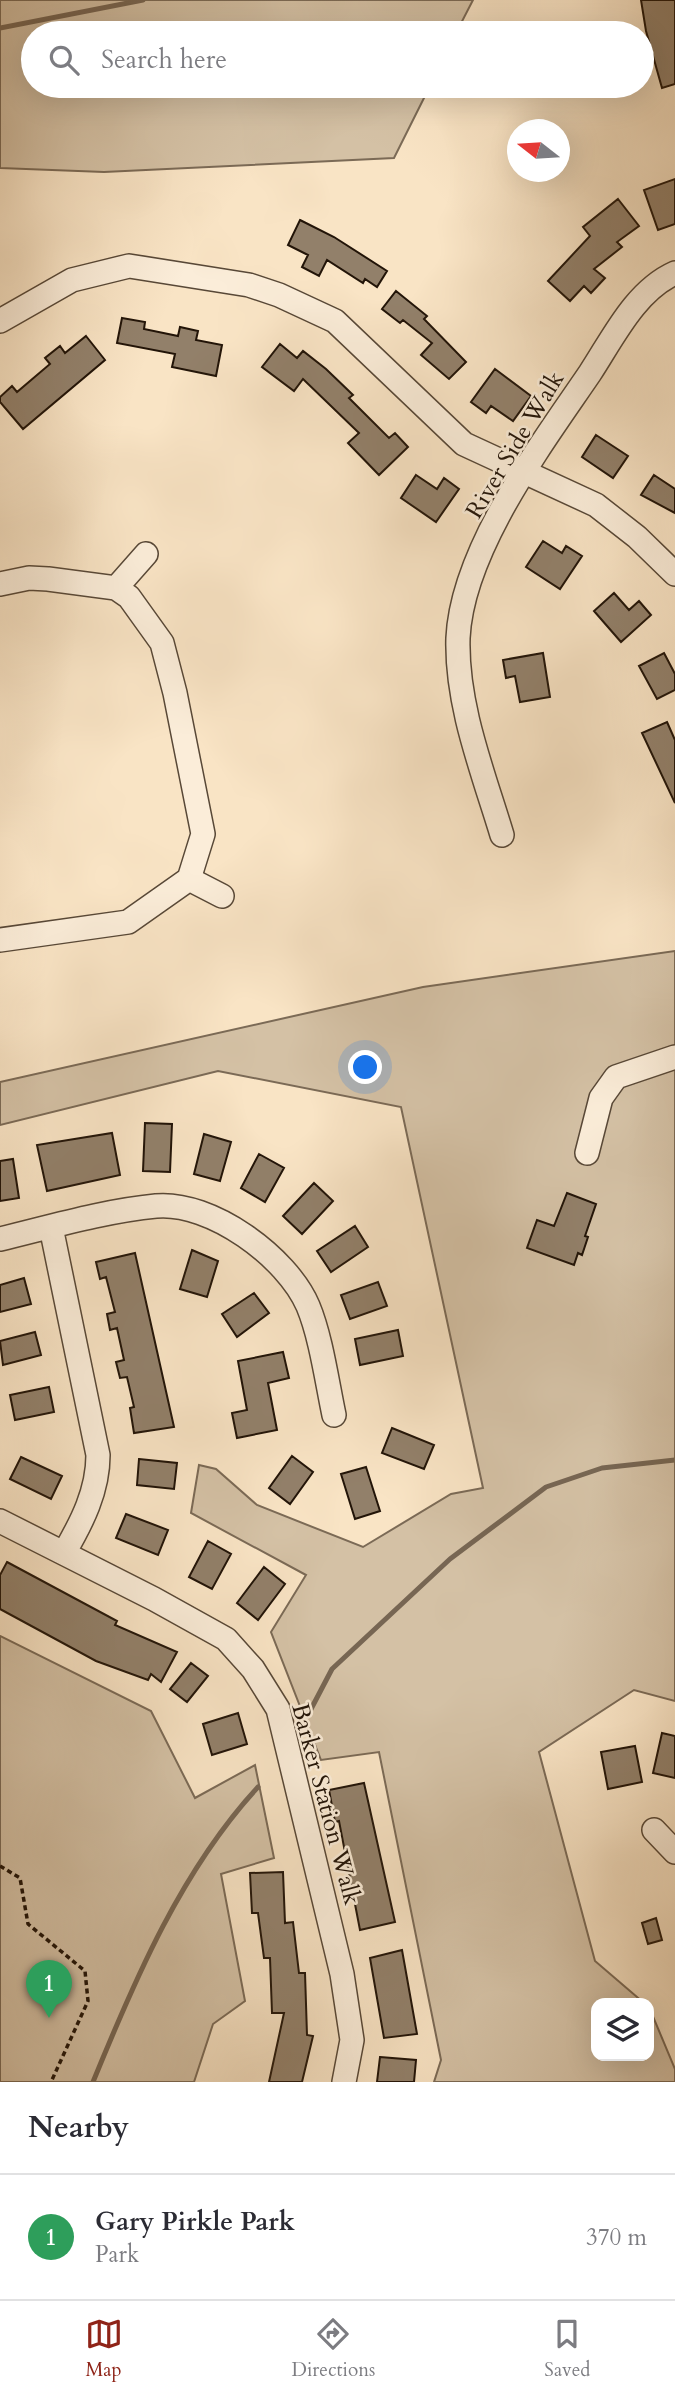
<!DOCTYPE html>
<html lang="en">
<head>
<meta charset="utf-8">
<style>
  body { margin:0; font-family:Cardo,serif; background:#f2f2f3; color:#2b2b33 }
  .controls { position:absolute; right:21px; bottom:21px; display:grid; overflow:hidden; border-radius:14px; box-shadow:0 7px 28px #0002 }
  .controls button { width:63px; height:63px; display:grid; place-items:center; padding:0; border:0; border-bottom:2px solid #e1e1e2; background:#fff; color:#2b2b33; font:35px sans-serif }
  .compass { position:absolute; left:507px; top:119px; width:63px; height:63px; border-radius:50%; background:#fff; box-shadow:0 7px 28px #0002; rotate:287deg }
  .you { position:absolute; left:366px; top:1068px; width:24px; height:24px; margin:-18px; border:5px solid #fff; border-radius:50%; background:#1a73e8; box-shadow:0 0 0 10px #1a73e833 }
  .badge { display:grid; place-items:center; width:46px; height:46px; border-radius:50%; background:#8f2418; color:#fff; font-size:23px; font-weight:700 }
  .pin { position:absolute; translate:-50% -58px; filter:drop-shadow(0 2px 4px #0008) }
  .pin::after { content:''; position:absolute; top:37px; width:24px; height:21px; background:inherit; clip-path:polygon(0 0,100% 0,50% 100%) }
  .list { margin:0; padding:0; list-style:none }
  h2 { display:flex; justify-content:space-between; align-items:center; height:91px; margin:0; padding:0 28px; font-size:30px }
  h2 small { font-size:23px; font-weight:400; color:#7c7c81 }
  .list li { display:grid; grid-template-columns:46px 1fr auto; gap:21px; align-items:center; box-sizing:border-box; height:126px; padding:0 28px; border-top:2px solid #e1e1e2 }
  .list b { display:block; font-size:26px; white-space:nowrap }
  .list p { margin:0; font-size:23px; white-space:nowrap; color:#7c7c81 }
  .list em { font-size:23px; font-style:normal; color:#7c7c81 }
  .icon { flex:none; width:38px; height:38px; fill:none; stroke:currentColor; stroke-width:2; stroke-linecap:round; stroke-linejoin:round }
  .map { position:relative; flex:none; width:675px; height:2082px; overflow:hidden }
  .search { position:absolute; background:#fff; box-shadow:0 7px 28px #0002; left:21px; right:21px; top:21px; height:77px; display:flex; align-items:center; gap:18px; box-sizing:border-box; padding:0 24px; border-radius:38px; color:#7c7c81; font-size:26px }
  .sheet { height:217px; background:#fff }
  nav { display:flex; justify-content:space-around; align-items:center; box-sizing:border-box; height:98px; border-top:2px solid #e1e1e2; background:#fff; font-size:19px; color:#7c7c81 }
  nav a { display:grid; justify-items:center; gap:4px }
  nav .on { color:#8f2418 }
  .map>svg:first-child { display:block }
  .green { fill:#d4c1a5; stroke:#7b6a56; stroke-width:2 }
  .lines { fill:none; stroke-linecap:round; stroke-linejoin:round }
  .stream { stroke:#776653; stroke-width:5 }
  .building { fill:#92806a; stroke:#221408; stroke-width:2 }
  .minor-casing { stroke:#584837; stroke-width:26 }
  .path { stroke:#221408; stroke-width:3.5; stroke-dasharray:5 3.5; stroke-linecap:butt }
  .minor { stroke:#fbedd9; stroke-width:23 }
  .labels { text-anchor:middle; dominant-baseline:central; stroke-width:5; stroke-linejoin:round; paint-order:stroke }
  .street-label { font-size:24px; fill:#221408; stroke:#fbedd9 }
</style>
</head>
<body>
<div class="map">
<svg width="675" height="2082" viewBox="0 0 675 2082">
  <rect width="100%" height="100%" fill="#f9e4c5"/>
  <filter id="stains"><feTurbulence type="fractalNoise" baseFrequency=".00286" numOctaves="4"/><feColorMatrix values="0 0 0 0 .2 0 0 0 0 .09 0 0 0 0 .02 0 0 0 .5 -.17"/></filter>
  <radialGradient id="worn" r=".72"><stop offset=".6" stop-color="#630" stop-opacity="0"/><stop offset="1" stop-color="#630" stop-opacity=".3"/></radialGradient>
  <path class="green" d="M0,0h473l-17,33h-423v53h397l-36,72 -290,14 -104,-4z
    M675,951v750l-41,-11 -95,62 56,209 49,42h-48v53h53v-49l26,62v13h-241l7,-22 -62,-308 -58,8 -50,-128 35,-57 -115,-62 8,-48 17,4 41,36 106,42 88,-53 32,-6 -82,-381 -183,-36 -218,54v-43l423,-95z
    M0,1636l151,75 44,87 60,-33 19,93 -53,16 24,127 -32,23 -19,58h-194z"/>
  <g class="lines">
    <path class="stream" d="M0,28l143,-28
      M310,1711l22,-42 118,-110 96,-72 56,-19 73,-8
      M93,2082c42,-103 89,-213 165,-295"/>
  </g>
  <path class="building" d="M641,0h34v84l-13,4 -16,-57z
    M675,179v45l-17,6 -14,-40z
    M618,199l21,27 -22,16 5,5 -28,22 11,9 -14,15 -7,-7 -14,15 -22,-20 42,-45 -7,-9z
    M300,220l34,17 53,34 -10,16 -12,-8 -2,4 -36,-23 -8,16 -17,-9 6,-12 -20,-10z
    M396,291l31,25 -3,3 42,43 -17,17 -28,-24 11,-12 -29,-23 -3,3 -18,-14z
    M122,318l23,4 -1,7 34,7 2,-9 18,4 -2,9 26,5 -6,31 -44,-9 3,-13 -58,-11z
    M86,336l19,24 -82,69 -23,-27v-5l12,-11 5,6 33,-28 -5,-6 15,-12 5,7z
    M280,344l17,14 6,-7 23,18 27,26 -4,3 40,40 6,-5 13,14 -29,28 -31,-32 11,-10 -56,-54 -9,12 -32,-24z
    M495,369l36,27 -18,25 -22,-15 -5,7 -15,-11z
    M596,435l32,21 -15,22 -31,-21z
    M416,475l21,14 7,-11 15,11 -23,33 -35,-24z
    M654,475l21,14v24l-34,-18z
    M543,541l19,12 4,-7 16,10 -22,33 -34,-22z
    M614,593l15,17 10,-9 12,14 -30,27 -27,-31z
    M543,653l7,44 -30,5 -5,-26 -9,2 -3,-18z
    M664,653l11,21v16l-18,9 -18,-33z
    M667,722l8,18v63l-33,-70z
    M145,1123l27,1 -2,48 -27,-1z
    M112,1133l8,42 -73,16 -10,-46z
    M204,1134l27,8 -11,39 -26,-7z
    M259,1154l25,14 -19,34 -24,-14z
    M13,1159l6,39 -19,3v-40z
    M314,1183l19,18 -31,33 -19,-18z
    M567,1193l29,11 -11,32 3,1 -6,18 -4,-2 -4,12 -47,-17 10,-28 17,6z
    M355,1226l13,21 -37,25 -14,-21z
    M192,1250l26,11 -11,36 -27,-8z
    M135,1253l39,174 -40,6 -4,-25 4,-1 -7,-30 -7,1 -4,-16 8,-2 -7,-32 -7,2 -3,-16 8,-2 -9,-35 -6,2 -4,-17z
    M24,1278l7,26 -31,8v-27z
    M378,1282l9,24 -37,13 -9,-24z
    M254,1293l15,20 -32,24 -15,-23z
    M398,1330l5,26 -43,9 -5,-26z
    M35,1332l6,23 -38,10 -3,-24z
    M283,1352l6,26 -21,5 9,47 -40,8 -5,-25 15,-3 -9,-49z
    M49,1387l5,25 -39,8 -5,-25z
    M392,1428l42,17 -10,24 -42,-16z
    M292,1456l21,16 -23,32 -21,-16z
    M21,1457l41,19 -11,23 -41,-20z
    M139,1459l38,4 -3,26 -37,-4z
    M366,1467l14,44 -25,8 -14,-45z
    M126,1514l42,16 -10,25 -42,-17z
    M208,1541l23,13 -19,35 -23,-12z
    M7,1562l110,59 -2,4 62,27 -16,30 -10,-8 -3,6 -52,-19 -96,-52v-34z
    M264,1567l21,17 -27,36 -21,-17z
    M191,1663l17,13 -21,26 -17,-13z
    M238,1713l9,31 -35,11 -9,-31z
    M662,1733l13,3v42l-22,-5z
    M635,1746l7,36 -34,7 -7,-37z
    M364,1783l31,139 -35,8 -21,-109 -4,1 -6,-32z
    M283,1872l2,51 8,-1 6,51h6l2,62 6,1 -11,46h-33l15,-69h-12l-2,-55h-6l-6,-45h-6l-2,-40z
    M656,1918l6,22 -14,4 -6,-21z
    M402,1950l15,84 -33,4 -14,-80z
    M380,2057l36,3 -2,22h-37z"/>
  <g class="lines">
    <g class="minor-casing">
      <path id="minor" d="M0,321l72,-41 57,-14 120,19 30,10 56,26 129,123 132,61 41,32 38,37
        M0,584l29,-6 19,1 68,9 13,9 33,46 13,50 28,141 -14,45 -61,43 -128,18
        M116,588l30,-34
        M502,835c-19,-63 -46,-130 -44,-197 4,-88 83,-193 132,-265 23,-35 45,-82 85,-100
        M189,879l33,17
        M587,1153l14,-55 15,-21 59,-20
        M51,1227l47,228c0,36 -16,67 -34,98
        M0,1239c50,-12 104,-28 156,-33 55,-5 131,51 152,100 13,31 19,76 26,109
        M0,1521l154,78 72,40 27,30 25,40 64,265 10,66 -8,42
        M654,1830l21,22"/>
    </g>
    <path class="path" d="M0,1866l20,12 8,46 57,47 3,30 -37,81"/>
    <use href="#minor" class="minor"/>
  </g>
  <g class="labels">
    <g class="street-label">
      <text transform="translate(515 445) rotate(-59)">River Side Walk</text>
      <text transform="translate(326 1804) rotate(75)">Barker Station Walk</text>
    </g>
  </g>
  <rect width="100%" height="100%" filter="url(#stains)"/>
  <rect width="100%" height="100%" fill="url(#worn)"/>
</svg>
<div class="controls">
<button><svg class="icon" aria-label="layers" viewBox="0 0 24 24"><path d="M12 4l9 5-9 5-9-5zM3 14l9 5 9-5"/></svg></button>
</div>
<svg class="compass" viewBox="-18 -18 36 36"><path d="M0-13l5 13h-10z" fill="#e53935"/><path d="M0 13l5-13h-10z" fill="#7c7c81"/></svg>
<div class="you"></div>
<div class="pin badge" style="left:49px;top:2018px;background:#2e9e5b">1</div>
<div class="search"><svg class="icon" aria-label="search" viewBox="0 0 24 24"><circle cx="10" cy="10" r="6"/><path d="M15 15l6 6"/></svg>Search here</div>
</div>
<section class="sheet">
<h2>Nearby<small></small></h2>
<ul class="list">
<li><span class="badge" style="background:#2e9e5b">1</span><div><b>Gary Pirkle Park</b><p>Park</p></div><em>370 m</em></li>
</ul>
</section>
<nav>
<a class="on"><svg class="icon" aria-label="map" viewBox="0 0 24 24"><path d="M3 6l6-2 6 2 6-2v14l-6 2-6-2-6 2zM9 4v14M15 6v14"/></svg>Map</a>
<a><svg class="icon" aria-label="directions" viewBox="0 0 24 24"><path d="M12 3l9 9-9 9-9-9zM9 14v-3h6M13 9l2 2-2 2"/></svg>Directions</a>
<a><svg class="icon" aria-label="saved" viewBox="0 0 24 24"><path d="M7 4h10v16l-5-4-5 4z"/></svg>Saved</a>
</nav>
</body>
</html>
